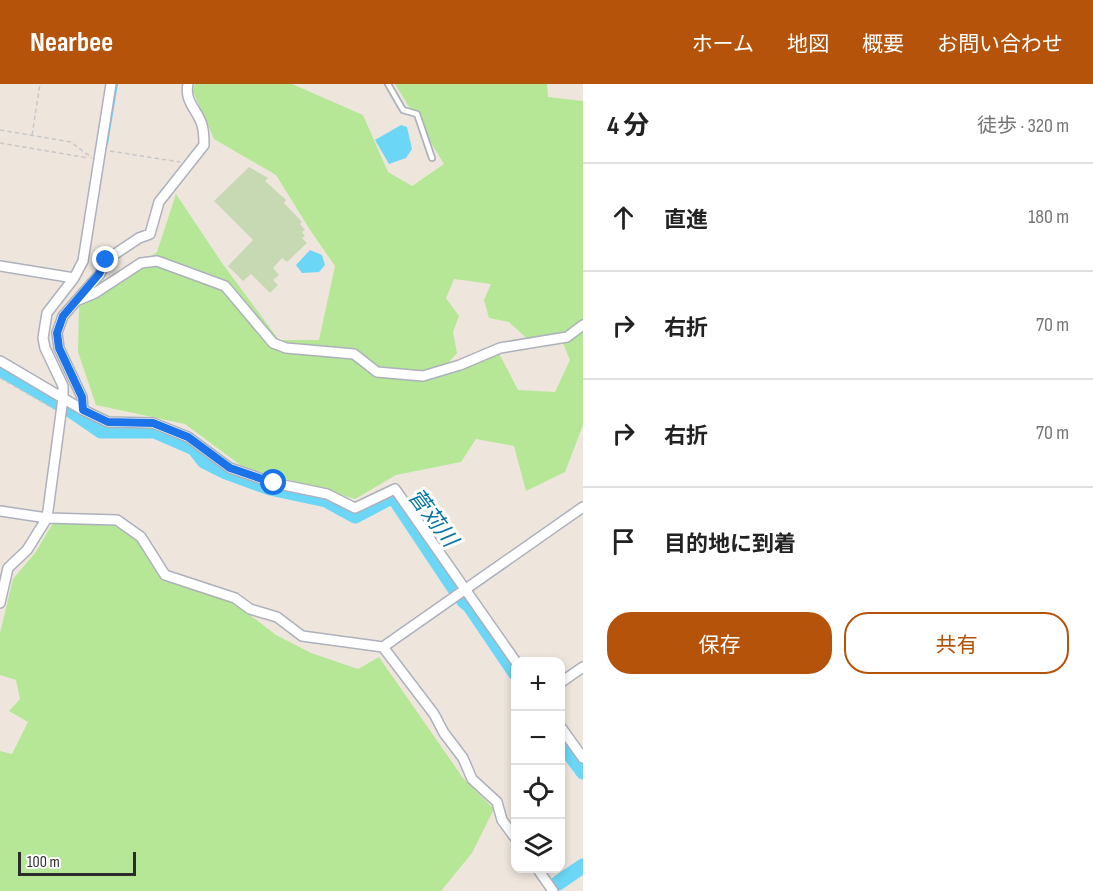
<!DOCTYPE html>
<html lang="ja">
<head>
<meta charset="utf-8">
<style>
  body { margin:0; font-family:"Sofia Sans Condensed","Noto Sans JP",sans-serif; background:#f6f6f6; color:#222 }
  .controls { position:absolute; right:18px; bottom:18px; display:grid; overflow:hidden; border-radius:12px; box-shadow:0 3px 9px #0003 }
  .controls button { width:54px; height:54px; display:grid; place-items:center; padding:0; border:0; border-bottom:2px solid #e0e0e0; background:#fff; color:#222; font:30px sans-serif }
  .scale { position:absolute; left:18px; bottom:15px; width:118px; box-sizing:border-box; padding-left:6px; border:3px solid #2c2c2c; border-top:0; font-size:16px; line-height:21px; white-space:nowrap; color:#2c2c2c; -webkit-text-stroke:4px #fff; paint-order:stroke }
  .stop { position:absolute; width:18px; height:18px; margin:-14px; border:4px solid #1a73e8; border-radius:50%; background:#fff }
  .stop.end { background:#1a73e8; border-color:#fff; box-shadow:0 2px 6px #0008 }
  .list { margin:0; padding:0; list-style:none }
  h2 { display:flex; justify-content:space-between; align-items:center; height:78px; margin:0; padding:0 24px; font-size:26px }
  h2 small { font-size:20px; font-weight:400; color:#767676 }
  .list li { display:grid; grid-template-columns:39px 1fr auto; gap:18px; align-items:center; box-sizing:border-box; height:108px; padding:0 24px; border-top:2px solid #e0e0e0 }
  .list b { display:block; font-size:22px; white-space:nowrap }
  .list em { font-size:20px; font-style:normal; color:#767676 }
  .actions { display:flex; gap:12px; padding:18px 24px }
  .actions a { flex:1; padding:14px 0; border:2px solid #b45309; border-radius:24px; text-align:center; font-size:21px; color:#b45309 }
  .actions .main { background:#b45309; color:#fff }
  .icon { flex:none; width:33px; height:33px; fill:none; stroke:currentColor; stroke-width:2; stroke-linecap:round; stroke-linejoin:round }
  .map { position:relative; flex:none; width:583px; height:807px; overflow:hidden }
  header { display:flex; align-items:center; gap:36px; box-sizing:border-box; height:84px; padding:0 30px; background:#b45309; color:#fff }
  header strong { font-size:28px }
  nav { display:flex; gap:33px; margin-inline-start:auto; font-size:21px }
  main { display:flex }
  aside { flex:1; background:#fff }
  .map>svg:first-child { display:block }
  .green { fill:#b5e797; fill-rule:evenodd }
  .cemetery { fill:#c7d9b3 }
  .water { fill:#6bd6f5 }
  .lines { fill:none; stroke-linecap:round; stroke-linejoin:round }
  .stream { stroke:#6bd6f5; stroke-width:2 }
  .river { stroke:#6bd6f5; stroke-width:15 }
  .service-casing { stroke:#adb1bc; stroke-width:8 }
  .minor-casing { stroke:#adb1bc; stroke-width:12 }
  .path { stroke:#c8c8c8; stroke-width:1.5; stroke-dasharray:4.5 3; stroke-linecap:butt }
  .service { stroke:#fff; stroke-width:4.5 }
  .minor { stroke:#fff; stroke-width:9 }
  .route { stroke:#1a73e8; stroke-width:8 }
  .labels { text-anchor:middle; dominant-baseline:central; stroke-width:6; stroke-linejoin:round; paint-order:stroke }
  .water-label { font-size:22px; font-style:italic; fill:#0675a5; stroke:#fff }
</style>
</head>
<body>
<header>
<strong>Nearbee</strong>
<nav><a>ホーム</a><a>地図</a><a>概要</a><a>お問い合わせ</a></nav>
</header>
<main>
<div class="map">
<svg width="583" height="807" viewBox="0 0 583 807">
  <rect width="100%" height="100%" fill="#eee6dd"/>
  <path class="green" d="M195,0h97l71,31 25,57 24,14 32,-22 -49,-80h152l1,13 35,4v324l-18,47 -39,19 -12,-45 -38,-7 -15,23 -65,13 -41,24 -26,-8 -86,-24 -58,-43 -89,-19 -18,-53 1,-45 78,-55 19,-58 46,69 57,77h40l16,-74 -23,-33 -36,-58 -62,-36 -21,-48zM454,195l37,5 -7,16 5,18 20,4 25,23 28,-4 8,19 -15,32 -37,-2 -19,-37 -46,20 -5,-10 9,-10 -4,-21 6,-16 -13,-18z
    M53,439l60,2 25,16 23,39 72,22 43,33 35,18 47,16 21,-12 84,121 31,31 -22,44 -31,38h-441v-140l12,3 16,-32 -19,-11 11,-12 -4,-19 -16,-5v-42l13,-54 22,-26z"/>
  <path class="cemetery" d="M249,83l19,11 -3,3 21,19 -2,3 18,19 -2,2 5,6 -3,2 3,4 -3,2 5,5 -20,19 -5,-4 -9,10 6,7 -6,5 5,5 -8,8 -19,-19 -8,7 -15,-15 25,-26 -39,-39z"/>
  <path class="water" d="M401,41l6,2 5,22 -6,9 -17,6 -14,-24z
    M310,166l12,5 3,10 -6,7 -17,1 -6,-8z"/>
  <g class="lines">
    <path class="stream" d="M107,60l10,-60"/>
    <path class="river" d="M0,285l60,35
      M69,325l32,22h54l39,17 10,13 22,11 44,16 56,12 29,16 38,-20 62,93
      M463,516l7,6 46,68
      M560,658c8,11 16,19 23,30
      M558,799l25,-17"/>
    <g class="service-casing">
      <path id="service" d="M388,0l15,26 14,4 15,44"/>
    </g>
    <g class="minor-casing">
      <path id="minor" d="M0,182l74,12
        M76,217l19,-8 46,-30 16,-2 68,25 48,57 13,5 68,6 23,18 46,4 37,-11 40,-17 67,-11 16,-12
        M0,277l83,49 25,12 45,1 35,14 42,31 44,15 53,11 28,14 40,-19 121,173
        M83,326l-1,-13 -23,-49 -2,-15 6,-17 37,-42 6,-14 33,-22 11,-4 9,-32 45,-57c0,-6 0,-14 -2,-20 -4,-15 -18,-23 -14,-41
        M0,427l47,7 70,2 24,17 24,38 70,23 15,11 27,8 25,19 81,11 200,-140
        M0,519l8,-35 19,-18 20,-32 16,-120v-12l-18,-38 -2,-10 4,-25 27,-35 9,-17 28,-177
        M383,563l51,67 10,19 19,25 9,21 25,23 5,18 14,19
        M560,599l23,-16
        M560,642l23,32
        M537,784l16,23"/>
    </g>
    <path class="path" d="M0,46l71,12 21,16
      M32,51l8,-51
      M0,59l89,15
      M110,67l70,11
      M0,294l54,31"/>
    <use href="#service" class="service"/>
    <use href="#minor" class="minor"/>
  </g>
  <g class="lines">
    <path class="route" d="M106,176l-7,14 -36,42 -6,17 2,15 23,49 1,13 25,12 45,1 35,14 42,31 44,15"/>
  </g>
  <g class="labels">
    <g class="water-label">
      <text transform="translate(432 434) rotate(53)">菅苅川</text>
    </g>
  </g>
</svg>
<div class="controls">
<button>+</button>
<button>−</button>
<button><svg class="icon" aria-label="locate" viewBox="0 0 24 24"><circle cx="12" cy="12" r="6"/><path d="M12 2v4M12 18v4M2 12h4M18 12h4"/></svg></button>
<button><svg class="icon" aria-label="layers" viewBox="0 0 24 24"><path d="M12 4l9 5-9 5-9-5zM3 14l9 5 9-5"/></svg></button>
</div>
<div class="scale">100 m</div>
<div class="stop" style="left:274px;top:399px"></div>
<div class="stop end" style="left:106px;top:176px"></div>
</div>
<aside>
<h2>4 分<small>徒歩 · 320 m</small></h2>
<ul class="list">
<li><svg class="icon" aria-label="ahead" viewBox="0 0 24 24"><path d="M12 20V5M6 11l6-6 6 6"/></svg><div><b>直進</b></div><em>180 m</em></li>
<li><svg class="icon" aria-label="right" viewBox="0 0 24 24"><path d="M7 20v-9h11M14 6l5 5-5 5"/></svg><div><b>右折</b></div><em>70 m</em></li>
<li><svg class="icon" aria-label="right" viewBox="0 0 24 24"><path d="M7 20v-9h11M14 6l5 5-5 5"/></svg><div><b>右折</b></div><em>70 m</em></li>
<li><svg class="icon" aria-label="arrive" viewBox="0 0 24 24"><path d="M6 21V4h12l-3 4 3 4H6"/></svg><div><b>目的地に到着</b></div></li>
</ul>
<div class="actions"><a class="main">保存</a><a>共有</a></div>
</aside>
</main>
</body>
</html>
